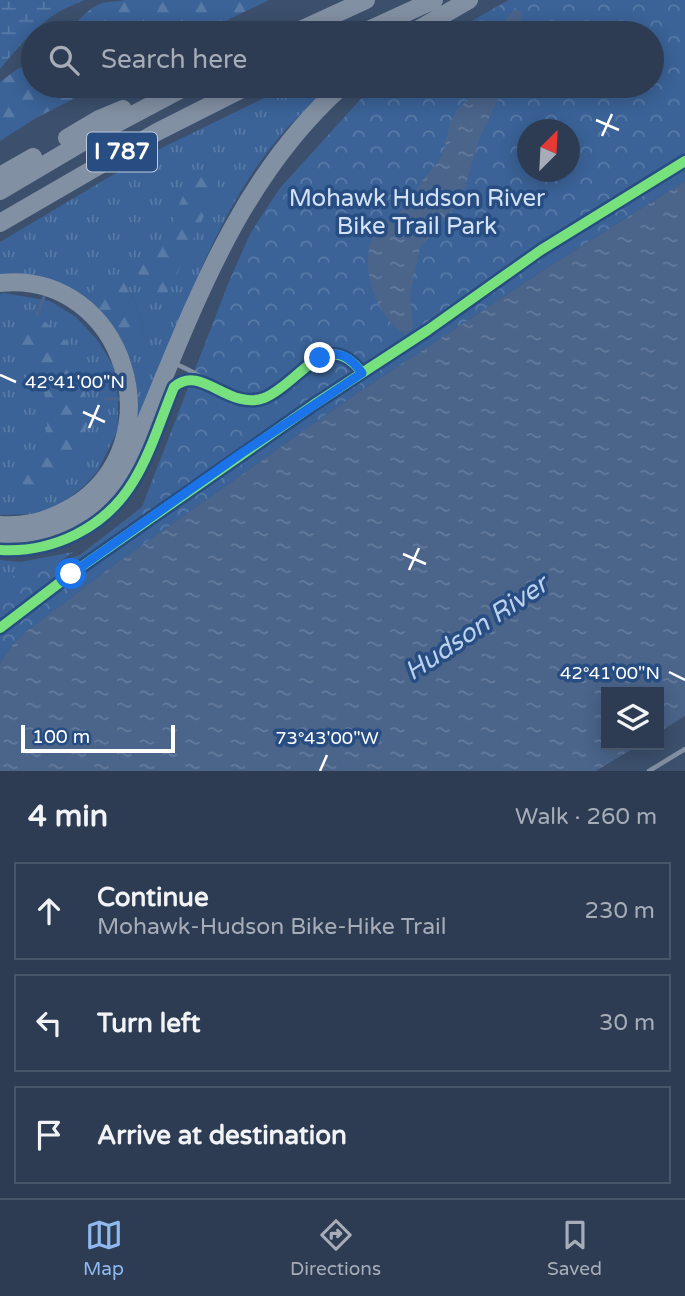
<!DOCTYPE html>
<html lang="en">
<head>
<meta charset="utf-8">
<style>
  body { margin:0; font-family:"Varela Round",sans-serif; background:#39475c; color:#f1f3f6 }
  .controls { position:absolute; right:21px; bottom:21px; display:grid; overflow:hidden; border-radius:0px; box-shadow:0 4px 18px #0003 }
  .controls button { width:63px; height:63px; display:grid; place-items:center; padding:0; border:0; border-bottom:2px solid #485669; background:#2d3c52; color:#f1f3f6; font:35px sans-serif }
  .compass { position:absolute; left:517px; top:119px; width:63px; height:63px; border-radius:50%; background:#2d3c52; box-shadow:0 4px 18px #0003; rotate:24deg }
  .scale { position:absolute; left:21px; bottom:18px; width:154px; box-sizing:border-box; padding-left:7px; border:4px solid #fff; border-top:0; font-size:19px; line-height:24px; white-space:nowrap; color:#fff; -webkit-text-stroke:5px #274d82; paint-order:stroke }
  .stop { position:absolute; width:21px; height:21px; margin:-16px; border:5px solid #1a73e8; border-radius:50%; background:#fff }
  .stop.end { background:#1a73e8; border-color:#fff; box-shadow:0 2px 7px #0008 }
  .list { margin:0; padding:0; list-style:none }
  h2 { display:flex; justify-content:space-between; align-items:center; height:91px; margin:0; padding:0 28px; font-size:30px }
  h2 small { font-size:23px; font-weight:400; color:#a7adb8 }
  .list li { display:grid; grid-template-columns:46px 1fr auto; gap:21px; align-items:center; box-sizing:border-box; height:98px; margin:0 14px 14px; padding:0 14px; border:2px solid #485669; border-radius:0px }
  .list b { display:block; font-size:26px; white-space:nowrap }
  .list p { margin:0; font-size:23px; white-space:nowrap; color:#a7adb8 }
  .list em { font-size:23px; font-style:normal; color:#a7adb8 }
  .icon { flex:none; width:38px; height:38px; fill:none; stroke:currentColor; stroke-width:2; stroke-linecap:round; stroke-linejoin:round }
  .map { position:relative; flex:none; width:685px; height:771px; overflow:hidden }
  .search { position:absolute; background:#2d3c52; box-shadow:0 4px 18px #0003; left:21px; right:21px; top:21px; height:77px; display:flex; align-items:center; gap:18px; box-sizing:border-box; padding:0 24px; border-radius:38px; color:#a7adb8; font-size:26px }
  .sheet { height:427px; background:#2d3c52 }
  nav { display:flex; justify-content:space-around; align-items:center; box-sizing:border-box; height:98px; border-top:2px solid #485669; background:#2d3c52; font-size:19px; color:#a7adb8 }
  nav a { display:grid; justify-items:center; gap:4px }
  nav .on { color:#90b9f0 }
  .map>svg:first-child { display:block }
  .grass { fill:url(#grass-tufts) }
  .forest { fill:url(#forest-firs) }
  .wetland { fill:url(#wetland-marsh) }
  .park { fill:url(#park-crowns); fill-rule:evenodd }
  .water { fill:url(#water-ripples) }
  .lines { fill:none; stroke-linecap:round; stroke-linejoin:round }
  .stream { stroke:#4a648a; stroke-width:3.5 }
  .service { stroke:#8290a3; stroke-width:4.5 }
  .motorway { stroke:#8290a3; stroke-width:18 }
  .cycleway-casing { stroke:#274d82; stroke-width:15 }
  .cycleway { stroke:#77e17e; stroke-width:10 }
  .route { stroke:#1a73e8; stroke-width:9 }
  .ticks { fill:none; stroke:#fff; stroke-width:2.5 }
  .labels { text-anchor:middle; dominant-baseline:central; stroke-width:7; stroke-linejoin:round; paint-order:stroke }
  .shield { fill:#274d82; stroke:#becada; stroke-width:2 }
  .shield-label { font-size:23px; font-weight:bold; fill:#fff }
  .park-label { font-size:24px; fill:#d3e2f5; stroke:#274d82 }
  .water-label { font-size:26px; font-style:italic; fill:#bbd1ee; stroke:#274d82 }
  .ticks-label { font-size:18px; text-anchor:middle; fill:#fff; stroke:#274d82; stroke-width:7; stroke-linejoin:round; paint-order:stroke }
</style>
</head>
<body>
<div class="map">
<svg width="685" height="771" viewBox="0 0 685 771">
  <defs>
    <pattern id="grass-tufts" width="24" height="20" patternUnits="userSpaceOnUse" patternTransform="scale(1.75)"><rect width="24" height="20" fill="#3b6398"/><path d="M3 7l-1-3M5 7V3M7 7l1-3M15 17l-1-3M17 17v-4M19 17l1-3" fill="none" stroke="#587aa7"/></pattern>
    <pattern id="forest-firs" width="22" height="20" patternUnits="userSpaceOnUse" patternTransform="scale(1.75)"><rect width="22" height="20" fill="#3b6398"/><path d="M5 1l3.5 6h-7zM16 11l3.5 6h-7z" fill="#587aa7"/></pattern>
    <pattern id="wetland-marsh" width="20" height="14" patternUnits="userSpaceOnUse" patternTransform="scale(1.75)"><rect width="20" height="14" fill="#3b6398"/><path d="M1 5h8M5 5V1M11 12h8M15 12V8" fill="none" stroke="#587aa7"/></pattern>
    <pattern id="park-crowns" width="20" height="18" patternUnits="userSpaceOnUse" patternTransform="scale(1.75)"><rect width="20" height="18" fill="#3b6398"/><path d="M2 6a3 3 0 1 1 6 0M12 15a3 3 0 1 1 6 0" fill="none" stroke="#587aa7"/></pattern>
    <pattern id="water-ripples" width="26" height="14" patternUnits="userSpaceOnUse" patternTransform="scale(1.75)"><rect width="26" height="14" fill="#4a648a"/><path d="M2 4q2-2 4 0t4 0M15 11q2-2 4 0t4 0" fill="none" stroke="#657b9c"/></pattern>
  </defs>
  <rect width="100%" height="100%" fill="#3c506d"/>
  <path class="grass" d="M289,86h42c-16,16 -35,31 -50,49 -66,77 -104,194 -143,288l-2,-39 -5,-22 12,-33 -8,-26 -13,-24 -18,39 -104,-42v-34l143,-85z
    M4,293l46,8 26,16 22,24 16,26 4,33v30l-21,42 -13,14 -25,20 -29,8 -30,1v-221z
    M73,552l-73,54v-46l21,2z"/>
  <path class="forest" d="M124,0h145l-68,33h-134c10,-11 24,-29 40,-31 6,-1 11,0 17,-2z
    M33,61v25h66l-63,32 -36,23v-59l16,-12z
    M206,172l12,8c-8,25 -20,48 -31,72 -8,17 -11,28 -22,44l-12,2 -17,-28 6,-13 24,-13c9,-26 14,-59 40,-72z
    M122,279l13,24 8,26 -12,33 -6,-12 -34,-50 2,-10 11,-7z
    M38,318c14,8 26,19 35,33 8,12 10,27 12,41 1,11 4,23 2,33 -6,32 -29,62 -65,59l-5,-13c9,-8 21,-17 26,-29 12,-28 -2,-66 -16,-90l-11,-1 -9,-7c6,-17 13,-24 31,-26z"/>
  <path class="wetland" d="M0,0h85c-42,15 -57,36 -85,69z"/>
  <path class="park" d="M509,0h176v181l-135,85 -194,128 -242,171 -91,69 -11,11 -12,19v-84l80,-25 62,-48 86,-223 23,-52 29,-44 89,-98 6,-4h277v-53h-202zM528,130h42v42h-42z"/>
  <path class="water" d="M515,8l7,5 -5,20h-21z
    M479,86h25l-24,51 -19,63 -41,48 -10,47 3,34 -8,5c-29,-16 -47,-69 -31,-100 6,-12 19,-16 28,-24 9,-7 12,-18 18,-26 5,-8 12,-14 17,-21 12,-16 8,-34 18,-50 8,-13 17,-10 24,-27z
    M685,181v535l-26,16v-40h-53v53h33l-43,26h-596v-107l12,-19 11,-11 91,-69 242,-171 194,-128z"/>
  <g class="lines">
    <path class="stream" d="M37,314l7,-17
      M106,399h16"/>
    <path class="service" d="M174,363c10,5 20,9 29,15 17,10 29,22 49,22 42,-1 69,-81 110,-27
      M649,771l36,-22"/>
    <path class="motorway" d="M294,33l72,-33
      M362,33l72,-33
      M412,33l57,-33
      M67,138l32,-19 24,-10
      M0,176l33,-19
      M0,191l93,-55 94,-50
      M0,223l157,-91 91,-46
      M0,283c125,-13 178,160 72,224 -22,13 -47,20 -72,18
      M0,537c56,4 107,-28 130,-79 58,-133 101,-273 212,-372"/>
    <g class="cycleway-casing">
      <path id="cycleway" d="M0,550c53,3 105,-22 133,-68 18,-29 28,-64 41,-95 27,-24 54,24 90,11 35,-14 62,-73 98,-25
        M0,628l71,-54 242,-169 115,-75 113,-80 144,-89"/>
    </g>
    <use href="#cycleway" class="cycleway"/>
  </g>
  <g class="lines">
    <path class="route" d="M71,574l171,-121 120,-80c-12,-16 -23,-24 -42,-15"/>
  </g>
  <path class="ticks" d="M596,120l23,10M602,136l10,-22M0,375l16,7M83,412l22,10M89,428l10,-23M403,554l23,10M409,570l10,-22M669,672l16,8M320,771l7,-16"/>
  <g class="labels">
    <rect class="shield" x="87" y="132.5" width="70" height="39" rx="5"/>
    <g class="shield-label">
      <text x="122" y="152">I 787</text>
    </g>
    <g class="park-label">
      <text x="417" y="198">Mohawk Hudson River<tspan x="417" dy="28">Bike Trail Park</tspan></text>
    </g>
    <g class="water-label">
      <text transform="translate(476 628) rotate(-34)">Hudson River</text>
    </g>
  </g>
  <g class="ticks-label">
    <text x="75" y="388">42°41'00"N</text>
    <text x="610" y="679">42°41'00"N</text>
    <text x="327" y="744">73°43'00"W</text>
  </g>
</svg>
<div class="controls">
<button><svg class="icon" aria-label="layers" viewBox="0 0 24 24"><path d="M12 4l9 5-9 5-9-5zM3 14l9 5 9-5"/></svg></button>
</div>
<svg class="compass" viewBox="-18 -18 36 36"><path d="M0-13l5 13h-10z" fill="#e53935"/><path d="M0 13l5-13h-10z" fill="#a7adb8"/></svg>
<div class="scale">100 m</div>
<div class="stop" style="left:71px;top:574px"></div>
<div class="stop end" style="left:320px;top:358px"></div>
<div class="search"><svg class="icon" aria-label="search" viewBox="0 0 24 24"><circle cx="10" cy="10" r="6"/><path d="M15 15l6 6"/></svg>Search here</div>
</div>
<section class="sheet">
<h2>4 min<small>Walk · 260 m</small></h2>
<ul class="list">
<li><svg class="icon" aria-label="ahead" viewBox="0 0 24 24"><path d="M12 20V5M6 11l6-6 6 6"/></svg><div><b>Continue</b><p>Mohawk-Hudson Bike-Hike Trail</p></div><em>230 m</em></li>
<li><svg class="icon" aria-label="left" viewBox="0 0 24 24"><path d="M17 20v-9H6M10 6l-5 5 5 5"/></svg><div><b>Turn left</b></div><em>30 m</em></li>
<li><svg class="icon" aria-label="arrive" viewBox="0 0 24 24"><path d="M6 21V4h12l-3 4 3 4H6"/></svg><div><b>Arrive at destination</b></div></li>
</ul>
</section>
<nav>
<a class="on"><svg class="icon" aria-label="map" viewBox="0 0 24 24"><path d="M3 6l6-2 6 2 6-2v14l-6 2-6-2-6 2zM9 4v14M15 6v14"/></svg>Map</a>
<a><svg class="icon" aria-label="directions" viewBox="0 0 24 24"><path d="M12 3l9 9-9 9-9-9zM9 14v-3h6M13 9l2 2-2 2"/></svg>Directions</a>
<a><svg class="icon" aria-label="saved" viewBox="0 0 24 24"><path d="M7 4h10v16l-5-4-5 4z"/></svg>Saved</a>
</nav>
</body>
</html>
